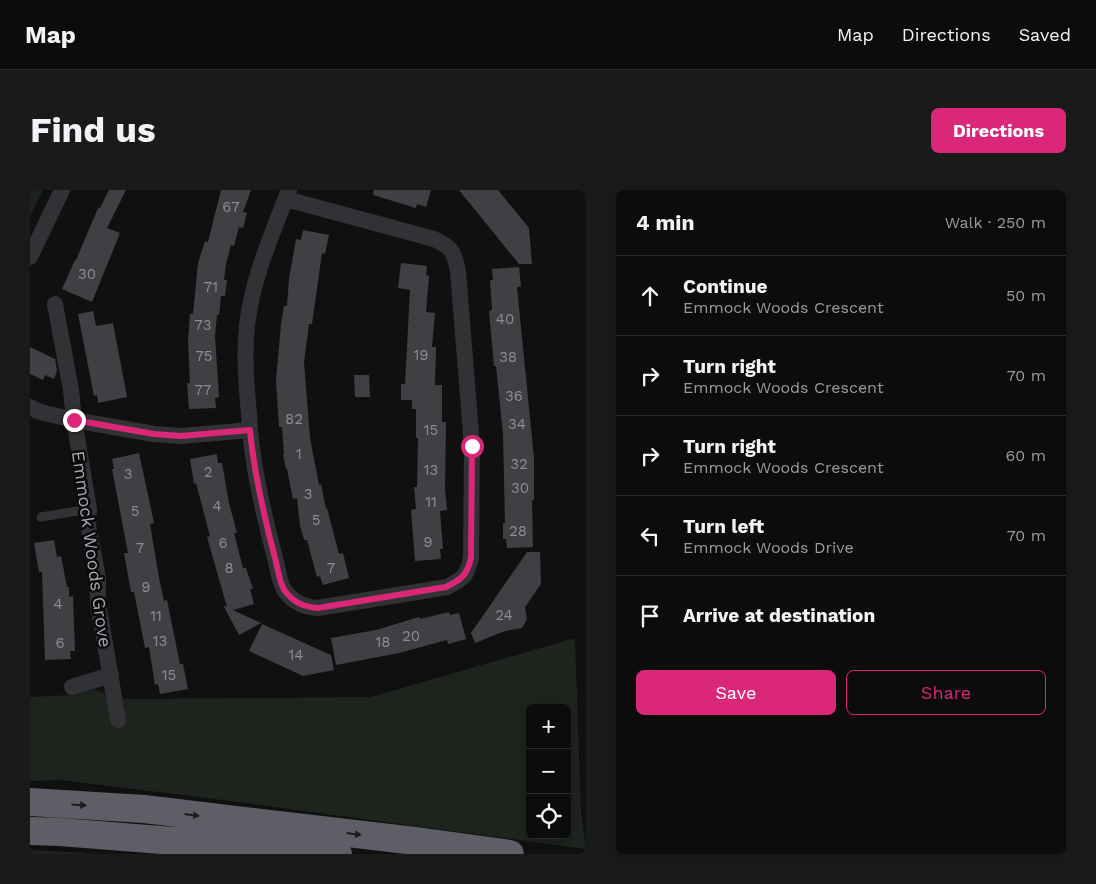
<!DOCTYPE html>
<html lang="en">
<head>
<meta charset="utf-8">
<style>
  body { margin:0; font-family:"Work Sans",sans-serif; background:#1a1a1b; color:#f1f3f6 }
  .controls { position:absolute; right:15px; bottom:15px; display:grid; overflow:hidden; border-radius:8px; box-shadow:0 2px 8px #0003 }
  .controls button { width:45px; height:45px; display:grid; place-items:center; padding:0; border:0; border-bottom:1px solid #2c2c2e; background:#0c0c0d; color:#f1f3f6; font:25px sans-serif }
  .stop { position:absolute; width:15px; height:15px; margin:-11px; border:4px solid #db2777; border-radius:50%; background:#fff }
  .stop.end { background:#db2777; border-color:#fff; box-shadow:0 1px 5px #0008 }
  .list { margin:0; padding:0; list-style:none }
  h2 { display:flex; justify-content:space-between; align-items:center; height:65px; margin:0; padding:0 20px; font-size:21px }
  h2 small { font-size:16px; font-weight:400; color:#9a9b9d }
  .list li { display:grid; grid-template-columns:32px 1fr auto; gap:15px; align-items:center; box-sizing:border-box; height:80px; padding:0 20px; border-top:1px solid #2c2c2e }
  .list b { display:block; font-size:19px; white-space:nowrap }
  .list p { margin:0; font-size:16px; white-space:nowrap; color:#9a9b9d }
  .list em { font-size:16px; font-style:normal; color:#9a9b9d }
  .actions { display:flex; gap:10px; padding:15px 20px }
  .actions a { flex:1; padding:11px 0; border:1px solid #db2777; border-radius:8px; text-align:center; font-size:18px; color:#db2777 }
  .actions .main { background:#db2777; color:#fff }
  .icon { flex:none; width:28px; height:28px; fill:none; stroke:currentColor; stroke-width:2; stroke-linecap:round; stroke-linejoin:round }
  .map { position:relative; flex:none; width:556px; height:664px; overflow:hidden; border-radius:8px }
  header { display:flex; align-items:center; gap:30px; box-sizing:border-box; height:70px; padding:0 25px; background:#0c0c0d; border-bottom:1px solid #2c2c2e }
  header strong { font-size:24px }
  nav { display:flex; gap:28px; margin-inline-start:auto; font-size:18px }
  .intro { display:flex; align-items:center; justify-content:space-between; box-sizing:border-box; height:120px; padding:0 30px }
  h1 { margin:0; font-size:35px }
  .button { padding:12px 22px; border-radius:8px; background:#db2777; color:#fff; font-size:18px; font-weight:700 }
  main { display:flex; gap:30px; padding:0 30px }
  aside { flex:1; background:#0c0c0d; border-radius:8px; box-shadow:0 2px 8px #0003 }
  .map>svg:first-child { display:block }
  .green { fill:#1d241e; fill-rule:evenodd }
  .building { fill:#404044 }
  .lines { fill:none; stroke-linecap:round; stroke-linejoin:round }
  .lane { stroke:#323236; stroke-width:9 }
  .street { stroke:#323236; stroke-width:16 }
  .highway { stroke:#5e5f66; stroke-width:28 }
  .oneway { fill:#1c1c1e }
  .route { stroke:#db2777; stroke-width:6 }
  .labels { text-anchor:middle; dominant-baseline:central; stroke-width:5; stroke-linejoin:round; paint-order:stroke }
  .number-label { font-size:15px; fill:#8a8c96 }
  .street-label { font-size:18px; fill:#a3a5b1; stroke:#0b0b0c }
</style>
</head>
<body>
<header>
<strong>Map</strong>
<nav><a>Map</a><a>Directions</a><a>Saved</a></nav>
</header>
<div class="intro"><h1>Find us</h1><a class="button">Directions</a></div>
<main>
<div class="map">
<svg width="556" height="664" viewBox="0 0 556 664">
  <rect width="100%" height="100%" fill="#101011"/>
  <path class="green" d="M0,0h13l-13,26z
    M545,448l6,173 5,38 -379,-51 -146,-18 -31,1v-84l44,-2 21,-6 10,5 6,28h15l-3,-23 248,-2zM500,518h37v127h-37z
    M0,660l72,4h5h-77z"/>
  <path class="building" d="M79,0h17l-19,38 13,5 -28,69 -30,-13 13,-29h1l22,-52h2z
    M191,0h30l-8,22 4,1 -4,15 -4,-1 -5,19 -3,-1 -5,19 -2,16h3l-2,16h-4l-2,19h-2l-2,21 4,61 -4,1 1,10 -27,1 -2,-26h3l-2,-42 2,-27h3l5,-51 7,-22 3,1z
    M344,0h57l-5,17 -9,-3 -1,4 -43,-13z
    M429,0h39l31,38 3,36h-13z
    M273,40l26,5 -4,19 -3,-1 -10,71h-3l-5,38 6,76 9,47 2,-1 5,25 1,-1 12,46 4,-1 6,25 -26,7 -3,-9 -3,1 -10,-37h-3l-4,-14 -3,-28 -4,1 -6,-30h-1l-3,-15h1l-2,-27h-3l-3,-46 5,-57 3,-18h3l2,-27 7,-40 5,1z
    M371,73l26,3 -1,9 3,1 -3,36 9,1 -3,34h4l-1,38h7v37h4l-1,68 2,20 -7,1 3,38h-3l1,10 -26,2 -4,-51 5,-1 -2,-22h3l1,-49h-2v-29h-4v-9h-11v-16h4l5,-94 -12,-2z
    M489,77l2,20h-4l17,171v42h-2l1,47 -26,1 -1,-9h-3v-16h2l-2,-88 -5,-50 -2,-19h-2l-5,-55 3,-1 -2,-30h3l-1,-11z
    M63,121l3,15 17,-3 14,74 -29,6 -1,-8 -3,1 -16,-82z
    M0,157l25,12 2,12 -3,8 -9,-4 -2,5 -13,-6z
    M324,185h15l1,22h-15z
    M109,263l15,70 -4,1 9,54 5,23 3,-1 13,64h3l5,25 -28,5 -2,-10 -3,1 -6,-38 -4,1 -11,-56h-3l-7,-39h4l-16,-84h2l-2,-10z
    M187,264l1,9h4l7,40 8,30h-3l9,35h3l7,21h-3l4,15 -21,6 28,13 -22,12 -16,-30 4,2 -20,-70 3,-1 -14,-53 -2,1 -4,-25z
    M24,350l3,17 4,-1 6,31h2v10l4,-1 2,55h-5l1,8 -26,1 -3,-88h-3l-5,-29z
    M497,362h13l1,32 -16,23 2,12 -5,9 -17,3 -30,12 -4,-10z
    M419,422l1,3 9,-2 7,26 -18,5 -1,-4 -48,13 -63,12 -5,-27 45,-8 43,-13 1,2z
    M232,434l69,31 3,15 -31,6 -54,-25z"/>
  <g class="lines">
    <path class="lane" d="M11,327l48,-8"/>
    <path class="street" d="M0,67l32,-67
      M25,114l16,86 3,30 15,89 -1,16 10,53v25l20,117
      M0,217l10,5 34,8 80,14 27,2 69,-6c-2,-34 -7,-70 -3,-104 5,-47 25,-92 42,-136
      M220,240c4,44 14,85 25,128 3,10 4,25 10,33 9,12 19,16 33,17l129,-21c16,-8 20,-11 24,-29l1,-112 -14,-175c-4,-19 -6,-24 -24,-32l-148,-40
      M42,497l39,-12"/>
    <path class="highway" d="M0,612l114,7 271,32 95,13
      M0,641l30,1 278,22"/>
  </g>
  <defs><path id="oneway-solid" d="M-6-.8H1V-3.2L6.5 0L1 3.2V.8H-6Z" transform="scale(1.25)"/></defs>
  <g class="oneway">
    <use href="#oneway-solid" transform="translate(49 615) rotate(4)"/>
    <use href="#oneway-solid" transform="translate(162 625) rotate(7)"/>
    <use href="#oneway-solid" transform="translate(324 644) rotate(7)"/>
  </g>
  <g class="lines">
    <path class="route" d="M44,230l80,14 27,2 69,-6c4,44 14,86 25,128 3,10 4,25 10,33 9,12 19,16 33,17l128,-21c16,-8 21,-12 25,-29l1,-112"/>
  </g>
  <g class="labels">
    <g class="number-label">
      <text x="201" y="17">67</text>
      <text x="57" y="84">30</text>
      <text x="181" y="97">71</text>
      <text x="475" y="129">40</text>
      <text x="173" y="135">73</text>
      <text x="391" y="165">19</text>
      <text x="174" y="166">75</text>
      <text x="478" y="167">38</text>
      <text x="173" y="200">77</text>
      <text x="484" y="206">36</text>
      <text x="264" y="229">82</text>
      <text x="487" y="234">34</text>
      <text x="401" y="240">15</text>
      <text x="269" y="264">1</text>
      <text x="489" y="274">32</text>
      <text x="401" y="280">13</text>
      <text x="178" y="282">2</text>
      <text x="98" y="284">3</text>
      <text x="490" y="298">30</text>
      <text x="278" y="304">3</text>
      <text x="401" y="312">11</text>
      <text x="187" y="316">4</text>
      <text x="105" y="321">5</text>
      <text x="286" y="330">5</text>
      <text x="488" y="341">28</text>
      <text x="398" y="352">9</text>
      <text x="193" y="353">6</text>
      <text x="110" y="358">7</text>
      <text x="199" y="378">8</text>
      <text x="301" y="378">7</text>
      <text x="116" y="397">9</text>
      <text x="28" y="414">4</text>
      <text x="474" y="425">24</text>
      <text x="126" y="426">11</text>
      <text x="381" y="446">20</text>
      <text x="130" y="451">13</text>
      <text x="353" y="452">18</text>
      <text x="30" y="453">6</text>
      <text x="266" y="465">14</text>
      <text x="139" y="485">15</text>
    </g>
    <g class="street-label">
      <text transform="translate(62 359) rotate(82)">Emmock Woods Grove</text>
    </g>
  </g>
</svg>
<div class="controls">
<button>+</button>
<button>−</button>
<button><svg class="icon" aria-label="locate" viewBox="0 0 24 24"><circle cx="12" cy="12" r="6"/><path d="M12 2v4M12 18v4M2 12h4M18 12h4"/></svg></button>
</div>
<div class="stop" style="left:442px;top:256px"></div>
<div class="stop end" style="left:44px;top:230px"></div>
</div>
<aside>
<h2>4 min<small>Walk · 250 m</small></h2>
<ul class="list">
<li><svg class="icon" aria-label="ahead" viewBox="0 0 24 24"><path d="M12 20V5M6 11l6-6 6 6"/></svg><div><b>Continue</b><p>Emmock Woods Crescent</p></div><em>50 m</em></li>
<li><svg class="icon" aria-label="right" viewBox="0 0 24 24"><path d="M7 20v-9h11M14 6l5 5-5 5"/></svg><div><b>Turn right</b><p>Emmock Woods Crescent</p></div><em>70 m</em></li>
<li><svg class="icon" aria-label="right" viewBox="0 0 24 24"><path d="M7 20v-9h11M14 6l5 5-5 5"/></svg><div><b>Turn right</b><p>Emmock Woods Crescent</p></div><em>60 m</em></li>
<li><svg class="icon" aria-label="left" viewBox="0 0 24 24"><path d="M17 20v-9H6M10 6l-5 5 5 5"/></svg><div><b>Turn left</b><p>Emmock Woods Drive</p></div><em>70 m</em></li>
<li><svg class="icon" aria-label="arrive" viewBox="0 0 24 24"><path d="M6 21V4h12l-3 4 3 4H6"/></svg><div><b>Arrive at destination</b></div></li>
</ul>
<div class="actions"><a class="main">Save</a><a>Share</a></div>
</aside>
</main>
</body>
</html>
